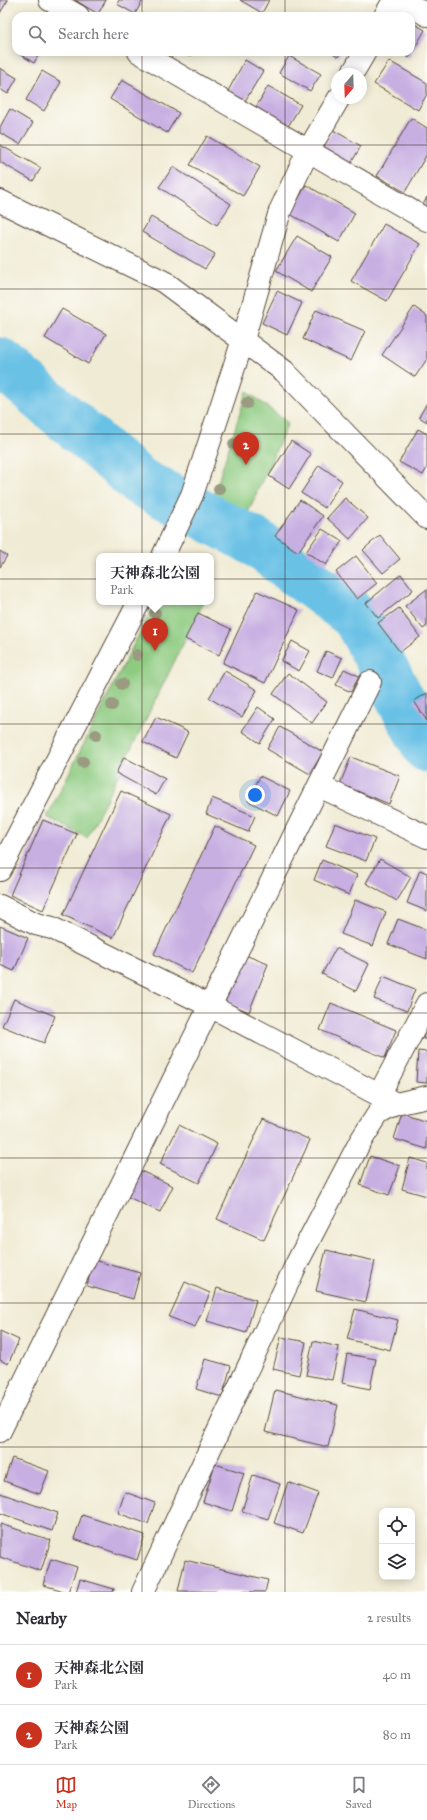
<!DOCTYPE html>
<html lang="en">
<head>
<meta charset="utf-8">
<style>
  body { margin:0; font-family:"IM FELL Great Primer","Noto Serif JP",serif; background:#f7f7f7; color:#2b2b33 }
  .controls { position:absolute; right:12px; bottom:12px; display:grid; overflow:hidden; border-radius:8px; box-shadow:0 2px 10px #0003 }
  .controls button { width:36px; height:36px; display:grid; place-items:center; padding:0; border:0; border-bottom:1px solid #e1e1e2; background:#fff; color:#2b2b33; font:20px sans-serif }
  .compass { position:absolute; left:331px; top:68px; width:36px; height:36px; border-radius:50%; background:#fff; box-shadow:0 2px 10px #0003; rotate:199deg }
  .you { position:absolute; left:255px; top:795px; width:14px; height:14px; margin:-10px; border:3px solid #fff; border-radius:50%; background:#1a73e8; box-shadow:0 0 0 6px #1a73e833 }
  .badge { display:grid; place-items:center; width:26px; height:26px; border-radius:50%; background:#c8321e; color:#fff; font-size:13px; font-weight:700 }
  .pin { position:absolute; translate:-50% -33px; filter:drop-shadow(0 1px 2px #0008) }
  .pin::after { content:''; position:absolute; top:21px; width:14px; height:12px; background:inherit; clip-path:polygon(0 0,100% 0,50% 100%) }
  .popup { position:absolute; left:96px; top:553px; width:118px; height:52px; box-sizing:border-box; display:grid; place-content:center; border-radius:8px; background:#fff; filter:drop-shadow(0 1px 3px #0005); font-size:13px; white-space:nowrap; color:#7c7c81 }
  .popup b { font-size:15px; color:#2b2b33 }
  .popup::after { content:''; position:absolute; left:50%; top:100%; margin-left:-8px; border:8px solid transparent; border-top-color:#fff }
  .list { margin:0; padding:0; list-style:none }
  h2 { display:flex; justify-content:space-between; align-items:center; height:52px; margin:0; padding:0 16px; font-size:17px }
  h2 small { font-size:13px; font-weight:400; color:#7c7c81 }
  .list li { display:grid; grid-template-columns:26px 1fr auto; gap:12px; align-items:center; box-sizing:border-box; height:60px; padding:0 16px; border-top:1px solid #e1e1e2 }
  .list b { display:block; font-size:15px; white-space:nowrap }
  .list p { margin:0; font-size:13px; white-space:nowrap; color:#7c7c81 }
  .list em { font-size:13px; font-style:normal; color:#7c7c81 }
  .icon { flex:none; width:22px; height:22px; fill:none; stroke:currentColor; stroke-width:2; stroke-linecap:round; stroke-linejoin:round }
  .map { position:relative; flex:none; width:427px; height:1592px; overflow:hidden }
  .search { position:absolute; background:#fff; box-shadow:0 2px 10px #0003; left:12px; right:12px; top:12px; height:44px; display:flex; align-items:center; gap:10px; box-sizing:border-box; padding:0 14px; border-radius:12px; color:#7c7c81; font-size:15px }
  .sheet { height:172px; background:#fff }
  nav { display:flex; justify-content:space-around; align-items:center; box-sizing:border-box; height:56px; border-top:1px solid #e1e1e2; background:#fff; font-size:11px; color:#7c7c81 }
  nav a { display:grid; justify-items:center; gap:2px }
  nav .on { color:#c8321e }
  .map>svg:first-child { display:block }
  .green { fill:#8ecb81; stroke:#647a50 }
  .lines { fill:none; stroke-linecap:round; stroke-linejoin:round }
  .river { stroke:#69c1e6; stroke-width:49 }
  .building { fill:#c7afe2 }
  .minor-casing { stroke:#564739; stroke-width:24 }
  .minor { stroke:#fff; stroke-width:22 }
  .tree { fill:#9a9b80 }
  .grid { fill:none; stroke:#3b2a1e; stroke-width:1; stroke-opacity:0.55 }
</style>
</head>
<body>
<div class="map">
<svg width="427" height="1592" viewBox="0 0 427 1592">
  <rect width="100%" height="100%" fill="#fdfcf7"/>
  <filter id="ink" filterUnits="userSpaceOnUse"><feTurbulence type="fractalNoise" baseFrequency=".025" numOctaves="2"/><feDisplacementMap in="SourceGraphic" scale="8" xChannelSelector="R" yChannelSelector="G"/><feConvolveMatrix kernelMatrix="1 2 1 2 8 2 1 2 1" color-interpolation-filters="sRGB"/></filter>
  <filter id="wash" filterUnits="userSpaceOnUse"><feTurbulence type="fractalNoise" baseFrequency=".012" numOctaves="4" result="noise"/><feDisplacementMap in="SourceGraphic" scale="16" xChannelSelector="R" yChannelSelector="G"/><feGaussianBlur stdDeviation="0.9" result="paint"/><feColorMatrix in="noise" values="0 0 0 0 0 0 0 0 0 0 0 0 0 0 0 0 0 1.4 0 .05"/><feComposite in="paint" operator="in"/></filter>
  <g filter="url(#wash)">
    <rect width="100%" height="100%" fill="#f0ebd4"/>
    <path class="green" d="M247,391l41,32 -43,96 -35,-12z
      M155,602h49l-117,236 -40,-21z"/>
    <g class="lines">
      <path class="river" d="M0,362l140,120 117,61 99,74 71,131"/>
    </g>
    <g id="blocks">
      <path class="building" d="M0,0h8l-8,13z
        M75,0h31l-8,14z
        M119,0h24l-8,14 -18,-10z
        M240,0h29l-7,13z
        M411,22l14,8 -16,28 -9,-6h11z
        M19,52h21l-6,11 -16,-10z
        M182,52h11l-3,5z
        M330,52h11l-3,5z
        M289,56l32,18 -11,17 -31,-18z
        M245,60l18,11 -18,30 -17,-10z
        M389,61l38,22v11l-9,16 -44,-26z
        M0,68l17,10 -9,16 -8,-5z
        M42,71l19,11 -17,29 -18,-11z
        M122,80l57,33 -12,20 -57,-34z
        M268,86l33,19 -14,23 -32,-19z
        M10,109l23,14 -13,21 -20,-11v-6z
        M411,118l16,10v26l-22,38 -28,-16z
        M333,130l28,16 -11,19 -28,-16z
        M207,136l53,31 -17,29 -53,-31z
        M0,145l41,23 -8,13 -33,-19z
        M173,167l58,37 -14,21 -58,-38z
        M306,185l49,28 -16,29 -49,-28z
        M427,197v16l-6,-4z
        M151,217l64,37 -10,15 -63,-37z
        M384,224l36,20 -33,57 -36,-20z
        M297,236l35,21 -21,35 -35,-21z
        M277,291l25,12 -15,32 -25,-12z
        M414,307l13,9v43l-12,18 -33,-22z
        M62,309l44,25 -18,30 -43,-26z
        M316,310l49,21 -14,30 -48,-22z
        M427,403v19l-8,-5z
        M418,429l9,5v34l-4,7 -24,-13z
        M291,441l20,13 -22,35 -20,-13z
        M319,465l23,16 -17,27 -24,-15z
        M345,498l23,20 -18,21 -23,-21z
        M300,500l23,16 -25,36 -23,-16z
        M322,529l20,12 -16,24 -20,-13z
        M380,535l20,24 -17,14 -20,-23z
        M0,551l7,5 -7,11z
        M356,556l21,27 -20,16 -21,-27z
        M401,574l12,16 -35,28 -12,-15z
        M427,589v37l-4,3 -18,-23z
        M257,591l42,19 -34,73 -42,-20z
        M399,608l21,29 -20,15 -22,-29z
        M198,613l33,16 -12,26 -34,-16z
        M292,641l18,10 -11,20 -18,-10z
        M326,651l16,7 -9,20 -16,-7z
        M344,669l15,7 -8,16 -15,-7z
        M225,671l32,19 -15,27 -33,-19z
        M288,673l39,29 -15,21 -39,-29z
        M427,693v28l-13,-20z
        M258,707l17,12 -15,24 -18,-12z
        M156,717l32,15 -12,26 -33,-16z
        M280,727l43,25 -13,22 -43,-25z
        M124,757l41,22 -9,16 -40,-22z
        M351,757l49,19 -11,28 -49,-20z
        M260,776l30,15 -12,25 -30,-15z
        M121,791l50,23 -58,124 -50,-23z
        M212,798l43,18 -7,16 -42,-18z
        M43,820l34,14 -34,76 -33,-15z
        M335,823l40,16 -9,22 -40,-15z
        M215,826l39,19 -62,128 -38,-19z
        M380,859l31,18 -14,24 -31,-18z
        M322,860l35,15 -8,20 -35,-15z
        M420,870l7,3v38l-20,-8z
        M355,900l31,12 -13,34 -32,-12z
        M398,919l29,11v29l-39,-15z
        M0,926l28,12 -14,33 -14,-6z
        M336,948l33,16 -13,27 -34,-17z
        M245,955l23,9 -19,48 -24,-10z
        M383,976l32,13 -8,22 -33,-12z
        M14,999l41,17 -11,27 -42,-17z
        M331,1003l65,27 -11,28 -65,-28z
        M427,1022v17h-4z
        M418,1051l9,1v31l-11,-1z
        M402,1113l25,8v28l-33,-10z
        M263,1119l47,21 -46,100 -47,-21z
        M179,1125l38,19 -18,39 -39,-19z
        M370,1156l30,10 -11,29 -29,-10z
        M410,1158l17,5v33l-25,-7z
        M141,1171l32,15 -13,26 -32,-15z
        M326,1250l49,11 -9,41 -50,-11z
        M93,1260l47,13 -7,26 -46,-13z
        M185,1282l25,11 -15,34 -26,-10z
        M217,1288l39,12 -10,33 -39,-12z
        M355,1309l43,11 -8,30 -43,-11z
        M0,1331l19,9 -11,24 -8,-4z
        M281,1337l25,5 -7,33 -26,-6z
        M313,1341l26,6 -7,33 -26,-5z
        M347,1354l29,5 -6,30 -28,-6z
        M205,1359l26,7 -9,31 -26,-8z
        M275,1390l63,15 -10,42 -63,-15z
        M12,1458l37,13 -9,23 -36,-13z
        M215,1464l29,9 -12,38 -29,-9z
        M253,1475l27,9 -12,35 -26,-8z
        M288,1482l30,11 -15,40 -29,-10z
        M125,1492l30,11 -7,21 -30,-11z
        M0,1493l58,20 -6,18 -52,-18z
        M82,1515l63,20 -8,25 -63,-21z
        M0,1524l51,16 -10,31 -41,-14z
        M51,1559l26,8 -9,25 -25,-7z
        M185,1560l83,20 -3,12 -87,-1z
        M80,1579l34,10 -1,3h-37z"/>
    </g>
  </g>
  <g filter="url(#ink)">
    <use href="#blocks" fill-opacity="0" stroke="#564739" stroke-width="1"/>
    <g class="lines">
      <g class="minor-casing">
        <path id="minor" d="M50,0l28,16
          M402,0l25,15
          M385,16l9,-16
          M139,52l288,168
          M352,74l13,-22
          M0,201l164,81 120,89 143,147
          M163,556l29,-61 51,-155 37,-129 28,-60 31,-53
          M319,786l108,51
          M0,870l139,-268
          M0,906l36,18 16,4 158,78 186,98
          M379,1095l48,-91
          M0,1431l370,-749
          M143,1592l154,-329 63,-121 18,-28 18,-10 31,-7"/>
      </g>
      <use href="#minor" class="minor"/>
    </g>
    <g class="tree">
      <circle cx="247" cy="403" r="6"/>
      <circle cx="234" cy="444" r="6"/>
      <circle cx="219" cy="489" r="6"/>
      <circle cx="155" cy="613" r="6"/>
      <circle cx="137" cy="655" r="6"/>
      <circle cx="122" cy="684" r="6"/>
      <circle cx="112" cy="705" r="6"/>
      <circle cx="96" cy="735" r="6"/>
      <circle cx="83" cy="762" r="6"/>
    </g>
  </g>
  <path class="grid" d="M142,0v16M285,0v16M142,52v1540M285,52v1540M0,145h427M0,289h427M0,434h427M0,579h427M0,724h427M0,868h427M0,1013h427M0,1158h427M0,1303h427M0,1447h427"/>
</svg>
<div class="controls">
<button><svg class="icon" aria-label="locate" viewBox="0 0 24 24"><circle cx="12" cy="12" r="6"/><path d="M12 2v4M12 18v4M2 12h4M18 12h4"/></svg></button>
<button><svg class="icon" aria-label="layers" viewBox="0 0 24 24"><path d="M12 4l9 5-9 5-9-5zM3 14l9 5 9-5"/></svg></button>
</div>
<svg class="compass" viewBox="-18 -18 36 36"><path d="M0-13l5 13h-10z" fill="#e53935"/><path d="M0 13l5-13h-10z" fill="#7c7c81"/></svg>
<div class="you"></div>
<div class="pin badge" style="left:155px;top:651px">1</div>
<div class="popup"><b>天神森北公園</b>Park</div>
<div class="pin badge" style="left:246px;top:465px">2</div>
<div class="search"><svg class="icon" aria-label="search" viewBox="0 0 24 24"><circle cx="10" cy="10" r="6"/><path d="M15 15l6 6"/></svg>Search here</div>
</div>
<section class="sheet">
<h2>Nearby<small>2 results</small></h2>
<ul class="list">
<li><span class="badge">1</span><div><b>天神森北公園</b><p>Park</p></div><em>40 m</em></li>
<li><span class="badge">2</span><div><b>天神森公園</b><p>Park</p></div><em>80 m</em></li>
</ul>
</section>
<nav>
<a class="on"><svg class="icon" aria-label="map" viewBox="0 0 24 24"><path d="M3 6l6-2 6 2 6-2v14l-6 2-6-2-6 2zM9 4v14M15 6v14"/></svg>Map</a>
<a><svg class="icon" aria-label="directions" viewBox="0 0 24 24"><path d="M12 3l9 9-9 9-9-9zM9 14v-3h6M13 9l2 2-2 2"/></svg>Directions</a>
<a><svg class="icon" aria-label="saved" viewBox="0 0 24 24"><path d="M7 4h10v16l-5-4-5 4z"/></svg>Saved</a>
</nav>
</body>
</html>
